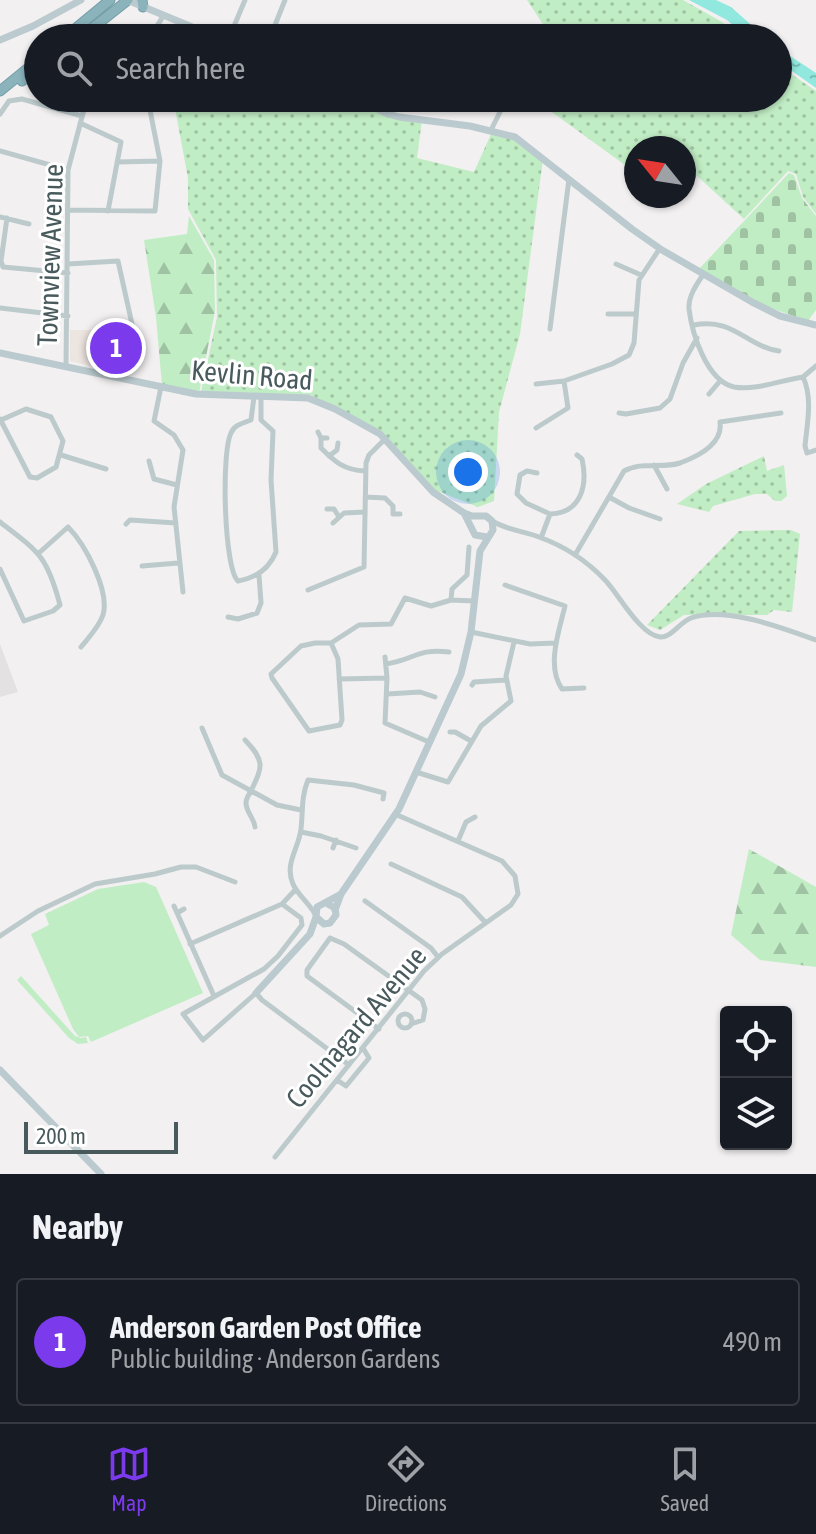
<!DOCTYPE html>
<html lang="en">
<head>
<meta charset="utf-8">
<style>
  body { margin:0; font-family:"Asap Condensed",sans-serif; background:#20242c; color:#f1f3f6 }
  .controls { position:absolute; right:24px; bottom:24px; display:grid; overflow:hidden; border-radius:8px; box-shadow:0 2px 6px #0004 }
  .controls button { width:72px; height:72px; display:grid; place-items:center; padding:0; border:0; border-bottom:2px solid #363941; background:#171b24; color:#f1f3f6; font:40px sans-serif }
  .compass { position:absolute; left:624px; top:136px; width:72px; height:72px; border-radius:50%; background:#171b24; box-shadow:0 2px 6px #0004; rotate:300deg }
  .scale { position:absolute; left:24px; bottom:20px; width:154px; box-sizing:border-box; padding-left:8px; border:4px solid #495a5d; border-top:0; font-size:22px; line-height:28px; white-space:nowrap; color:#495a5d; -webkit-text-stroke:6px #fff; paint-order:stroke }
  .you { position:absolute; left:468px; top:472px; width:28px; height:28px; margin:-20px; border:6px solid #fff; border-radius:50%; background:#1a73e8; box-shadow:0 0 0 12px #1a73e833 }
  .badge { display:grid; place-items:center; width:52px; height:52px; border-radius:50%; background:#7c3aed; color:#fff; font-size:26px; font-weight:700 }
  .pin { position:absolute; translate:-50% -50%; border:4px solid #fff; box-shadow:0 2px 8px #0006 }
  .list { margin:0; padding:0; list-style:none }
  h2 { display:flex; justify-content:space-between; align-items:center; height:104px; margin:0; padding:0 32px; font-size:34px }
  h2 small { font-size:26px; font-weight:400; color:#9ea1a6 }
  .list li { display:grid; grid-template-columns:52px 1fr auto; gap:24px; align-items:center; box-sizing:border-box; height:128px; margin:0 16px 16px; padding:0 16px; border:2px solid #363941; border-radius:8px }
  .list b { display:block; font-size:30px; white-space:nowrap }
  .list p { margin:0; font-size:26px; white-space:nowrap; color:#9ea1a6 }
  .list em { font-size:26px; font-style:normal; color:#9ea1a6 }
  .icon { flex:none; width:44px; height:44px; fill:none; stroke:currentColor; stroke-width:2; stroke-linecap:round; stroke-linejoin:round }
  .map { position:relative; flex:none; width:816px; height:1174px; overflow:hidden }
  .search { position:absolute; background:#171b24; box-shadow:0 2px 6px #0004; left:24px; right:24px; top:24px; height:88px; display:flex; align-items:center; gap:20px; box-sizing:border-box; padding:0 28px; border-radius:44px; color:#9ea1a6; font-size:30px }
  .sheet { height:248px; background:#171b24 }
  nav { display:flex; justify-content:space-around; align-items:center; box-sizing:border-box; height:112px; border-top:2px solid #363941; background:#171b24; font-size:22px; color:#9ea1a6 }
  nav a { display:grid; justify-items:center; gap:4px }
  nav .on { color:#7c3aed }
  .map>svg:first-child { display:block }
  .commercial { fill:#ede5e0 }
  .education { fill:#e3e1e2 }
  .grass { fill:url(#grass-dots) }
  .forest { fill:url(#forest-firs) }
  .cemetery { fill:url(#cemetery-stones) }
  .park { fill:#c1edc4 }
  .water { fill:url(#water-ripples) }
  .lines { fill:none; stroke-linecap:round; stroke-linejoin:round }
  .highway-casing { stroke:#759ea8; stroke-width:11 }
  .street { stroke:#bccacc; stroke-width:5 }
  .secondary { stroke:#bacace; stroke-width:7 }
  .highway { stroke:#8ab3bc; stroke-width:9 }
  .labels { text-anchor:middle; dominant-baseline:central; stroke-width:6; stroke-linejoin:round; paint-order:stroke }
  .street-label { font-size:28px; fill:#495a5d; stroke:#fff }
</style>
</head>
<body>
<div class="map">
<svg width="816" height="1174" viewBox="0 0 816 1174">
  <defs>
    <pattern id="grass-dots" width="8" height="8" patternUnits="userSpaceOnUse" patternTransform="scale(2)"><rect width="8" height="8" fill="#c1edc4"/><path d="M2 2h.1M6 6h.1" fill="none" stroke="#9fc3a2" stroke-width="1.8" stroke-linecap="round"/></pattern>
    <pattern id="forest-firs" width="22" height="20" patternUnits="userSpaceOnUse" patternTransform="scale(2)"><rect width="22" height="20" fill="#c1edc4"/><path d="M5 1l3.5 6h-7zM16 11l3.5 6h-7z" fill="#9fc3a2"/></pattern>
    <pattern id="cemetery-stones" width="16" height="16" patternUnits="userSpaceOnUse" patternTransform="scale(2)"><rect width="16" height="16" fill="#c1edc4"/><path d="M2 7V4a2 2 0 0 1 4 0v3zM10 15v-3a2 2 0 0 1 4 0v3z" fill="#9fc3a2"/></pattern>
    <pattern id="water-ripples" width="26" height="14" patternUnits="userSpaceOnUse" patternTransform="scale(2)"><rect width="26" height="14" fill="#90e8de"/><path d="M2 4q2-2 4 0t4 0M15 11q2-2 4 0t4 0" fill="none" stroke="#78bfb7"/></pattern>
  </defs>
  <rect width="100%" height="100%" fill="#f2f0f1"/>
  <path class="commercial" d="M70,330h31v11l29,3 -10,29 -50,-12z"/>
  <path class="education" d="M0,644l18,48 -18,5z"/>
  <path class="grass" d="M527,0h156l39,22 22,16h-192z
    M778,65l38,26v123l-13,-17 -7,-23 -8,-3 -44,48 -60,-55v-16h-48v25l-87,-63 6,-12h223z
    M173,98h184l13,8 52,14 -5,38 57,14 18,-40 12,1 39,26 -23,175 -21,78 -5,89 -16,6 -43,-17 -52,-56 -72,-39 -110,-3 16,-75 -1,-57 -28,-51v-31z
    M764,456l3,15 17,-6 3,31 -6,5h-6l-8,-7h-12l-42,12 -4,6 -32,-8 29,-20z
    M791,530l9,4 -8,78 -18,-2 -7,5h-83l-24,15 -13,-5 92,-94z"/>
  <path class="forest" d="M189,216l25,44 1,51 -16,82 -37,-7 -6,-69 -12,-77 43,-6z
    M749,849l67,38v80l-56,-7 -29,-25z"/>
  <path class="cemetery" d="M789,173l5,2 8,23 14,18v94l-8,11 -43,-15 -67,-36z"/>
  <path class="park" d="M144,882l12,5 47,106 -112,49 -3,-6 -9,1 -6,-8 -42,-95 18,-9 -4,-11 53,-25z
    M21,976l54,60 6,2 5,-1 2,6 -10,1 -9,-6 -52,-58z"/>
  <path class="water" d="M689,0h27l15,7 35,31h-18l-21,-18z
    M778,48l38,25v15l-38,-27z"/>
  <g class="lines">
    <g class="highway-casing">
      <path id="highway" d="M142,0l1,7
        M64,38l46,-38
        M80,38l48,-38
        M22,81l16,-13
        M0,91l38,-31"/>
    </g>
    <path class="street" d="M231,29l13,6h27
      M102,38l1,-8
      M123,38c23,-5 28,1 40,-22
      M229,38l16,-38
      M274,38l-3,-3 14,-35
      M0,114l9,-13 13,-2 60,17
      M80,123l41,19 -13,69
      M491,130l16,-32
      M0,151l68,19
      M117,162l43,-1
      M67,210l88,1 5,-50 -11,-56
      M0,217l29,7
      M7,218l-6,43 2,6 65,6
      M68,264l50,-3 18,81 -12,37
      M616,264l25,11
      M703,275c-7,10 -15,22 -14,34 3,25 18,72 45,78 21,4 48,-7 69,-10
      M0,308l68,8
      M608,314h27
      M694,325c39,-8 52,21 85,26
      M550,329l19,-150
      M66,366l2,-196 19,-72
      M803,377c10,21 4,47 2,69l2,7 9,-3
      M803,377l13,-11
      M536,384l28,-3 48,-17 17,-9 5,-12 5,-63 21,-32
      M161,387l-7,34 20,14 9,15 -9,57 9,85
      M709,394l11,-13
      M254,397l-3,23c-8,3 -17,5 -20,13 -10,20 -7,136 7,148 18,-3 31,-12 38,-29l-5,-72 2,-49 -12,-11v-23
      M619,413l7,1 34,-6 10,-9 13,-36 14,-25
      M0,419l30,58 7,1 19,-11 7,-26 -12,-24 -25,-8 -25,11
      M536,428l32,-20 -4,-27
      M318,432l3,6h6
      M321,438v10c14,14 23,22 44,23
      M61,455l45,14
      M329,456l8,-6 1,-7
      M149,461l5,18 23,6
      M654,465l13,24
      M537,473l-10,-2 -7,4 -3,19 9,9 24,11
      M365,497l20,1 8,8v8h7
      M609,497l20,11 31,11
      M327,509h7l5,8
      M492,521c15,9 31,10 47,16 25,9 48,24 66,43 13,13 35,55 55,57 11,1 20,-15 31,-19 35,-12 92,10 125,22
      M0,522c39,30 47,34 60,83l-7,6 -29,10 -24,-52
      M333,523l11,-10 21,-1
      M126,524l4,-4 46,3
      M541,538l9,-24c31,-1 38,-28 32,-55l-5,-4
      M40,552l28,-25c17,17 42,64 35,88 -4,12 -14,22 -22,32
      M575,555l49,-84c18,-10 37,-2 56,-8 19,-7 43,-20 40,-41l61,-9
      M142,566l36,-3
      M505,585l60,21c-6,25 -19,60 -3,83l22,-1
      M308,590l56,-23 2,-104 3,-8 16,-16
      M451,600l1,-11 15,-14 2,-28
      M228,617l10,2 19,-6 4,-10 -2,-28
      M471,632l59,12 26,-1
      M315,643h16l7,16 4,61 -2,5 -31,6 -37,-53 -1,-4 30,-28z
      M331,643l28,-18 32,-1 14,-26 26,8 20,-6 23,1
      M385,657l2,21 -2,45 44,19
      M386,664c28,-4 31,-16 63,-12
      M339,679l48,-1
      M472,685l2,-3 32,-2
      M387,694l33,-2 15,5
      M202,728l20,47 55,30 24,5
      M450,732h5l16,9
      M245,740c20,21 18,26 6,51 -3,5 -5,7 -5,12 0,9 8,15 9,24
      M416,772l32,10 33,-56 30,-25 -5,-25 8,-34
      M301,832l20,4 35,12
      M458,841l8,-19 9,-5
      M333,848l3,-8
      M391,864l71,33 23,25
      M365,901l66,47 7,9
      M282,904l19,14 1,7 -24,31 -14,13 -81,45 20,26 53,-47 6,7 87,65
      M174,906l40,90
      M177,913l7,-4
      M315,914c-6,-11 -18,-20 -22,-30 -9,-20 6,-36 8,-55 2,-17 0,-32 7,-49l46,5 30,8 -1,6
      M0,936l38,-25 57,-27 60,-10 26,-7h15l39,15
      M190,944l92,-40 14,-15
      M398 1021a7 7 0 1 1 14 0a7 7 0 1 1-14 0Z
      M379,1029l-72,-53v-6l23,-32 14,6 78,56 3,9 -2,11 -12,4
      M337,1080l9,6 23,-28 -6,-10
      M275,1157l149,-186 18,-17 69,-49 7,-11 -3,-18 -13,-15 -107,-47"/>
    <path class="secondary" d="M127,0l70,29 31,9
      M0,40l33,-14 48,-26
      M357,98l28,15 14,4 71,9 45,11 117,92 30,21 90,52 28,14 36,9
      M0,353l196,41 112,4 27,11 45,25 53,58 31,21 8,3h14l6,5 1,9 -13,21 -9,81 -10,42 -62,135 -58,85 -6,16
      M465,515l10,20 12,2
      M326,903l9,5 1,7 -6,8 -6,1 -8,-7 1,-10 24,-13
      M256,993l54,-59 6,-17
      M0,1070l101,104"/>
    <use href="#highway" class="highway"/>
  </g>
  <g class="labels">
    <g class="street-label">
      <text transform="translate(50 255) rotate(-88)">Townview Avenue</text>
      <text transform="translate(252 375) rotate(5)">Kevlin Road</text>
      <text transform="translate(356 1027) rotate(-50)">Coolnagard Avenue</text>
    </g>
  </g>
</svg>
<div class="controls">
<button><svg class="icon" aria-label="locate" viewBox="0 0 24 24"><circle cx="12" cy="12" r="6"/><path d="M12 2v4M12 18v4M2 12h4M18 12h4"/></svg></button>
<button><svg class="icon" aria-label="layers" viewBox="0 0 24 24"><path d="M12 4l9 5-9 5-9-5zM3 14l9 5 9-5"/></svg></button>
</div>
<svg class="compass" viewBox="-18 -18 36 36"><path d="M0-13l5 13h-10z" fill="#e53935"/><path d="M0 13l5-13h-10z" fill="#9ea1a6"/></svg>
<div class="scale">200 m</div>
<div class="you"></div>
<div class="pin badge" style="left:116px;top:348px">1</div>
<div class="search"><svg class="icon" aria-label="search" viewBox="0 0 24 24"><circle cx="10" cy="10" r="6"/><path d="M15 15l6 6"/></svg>Search here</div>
</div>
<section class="sheet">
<h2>Nearby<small></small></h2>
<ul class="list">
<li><span class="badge">1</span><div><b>Anderson Garden Post Office</b><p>Public building · Anderson Gardens</p></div><em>490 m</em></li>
</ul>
</section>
<nav>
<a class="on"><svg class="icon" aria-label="map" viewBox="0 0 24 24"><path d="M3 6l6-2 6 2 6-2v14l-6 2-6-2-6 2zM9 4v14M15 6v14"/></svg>Map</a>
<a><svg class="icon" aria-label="directions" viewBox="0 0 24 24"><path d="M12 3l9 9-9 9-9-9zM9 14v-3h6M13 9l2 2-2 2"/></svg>Directions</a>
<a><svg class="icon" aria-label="saved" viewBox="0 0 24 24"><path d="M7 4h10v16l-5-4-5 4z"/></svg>Saved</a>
</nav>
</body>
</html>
